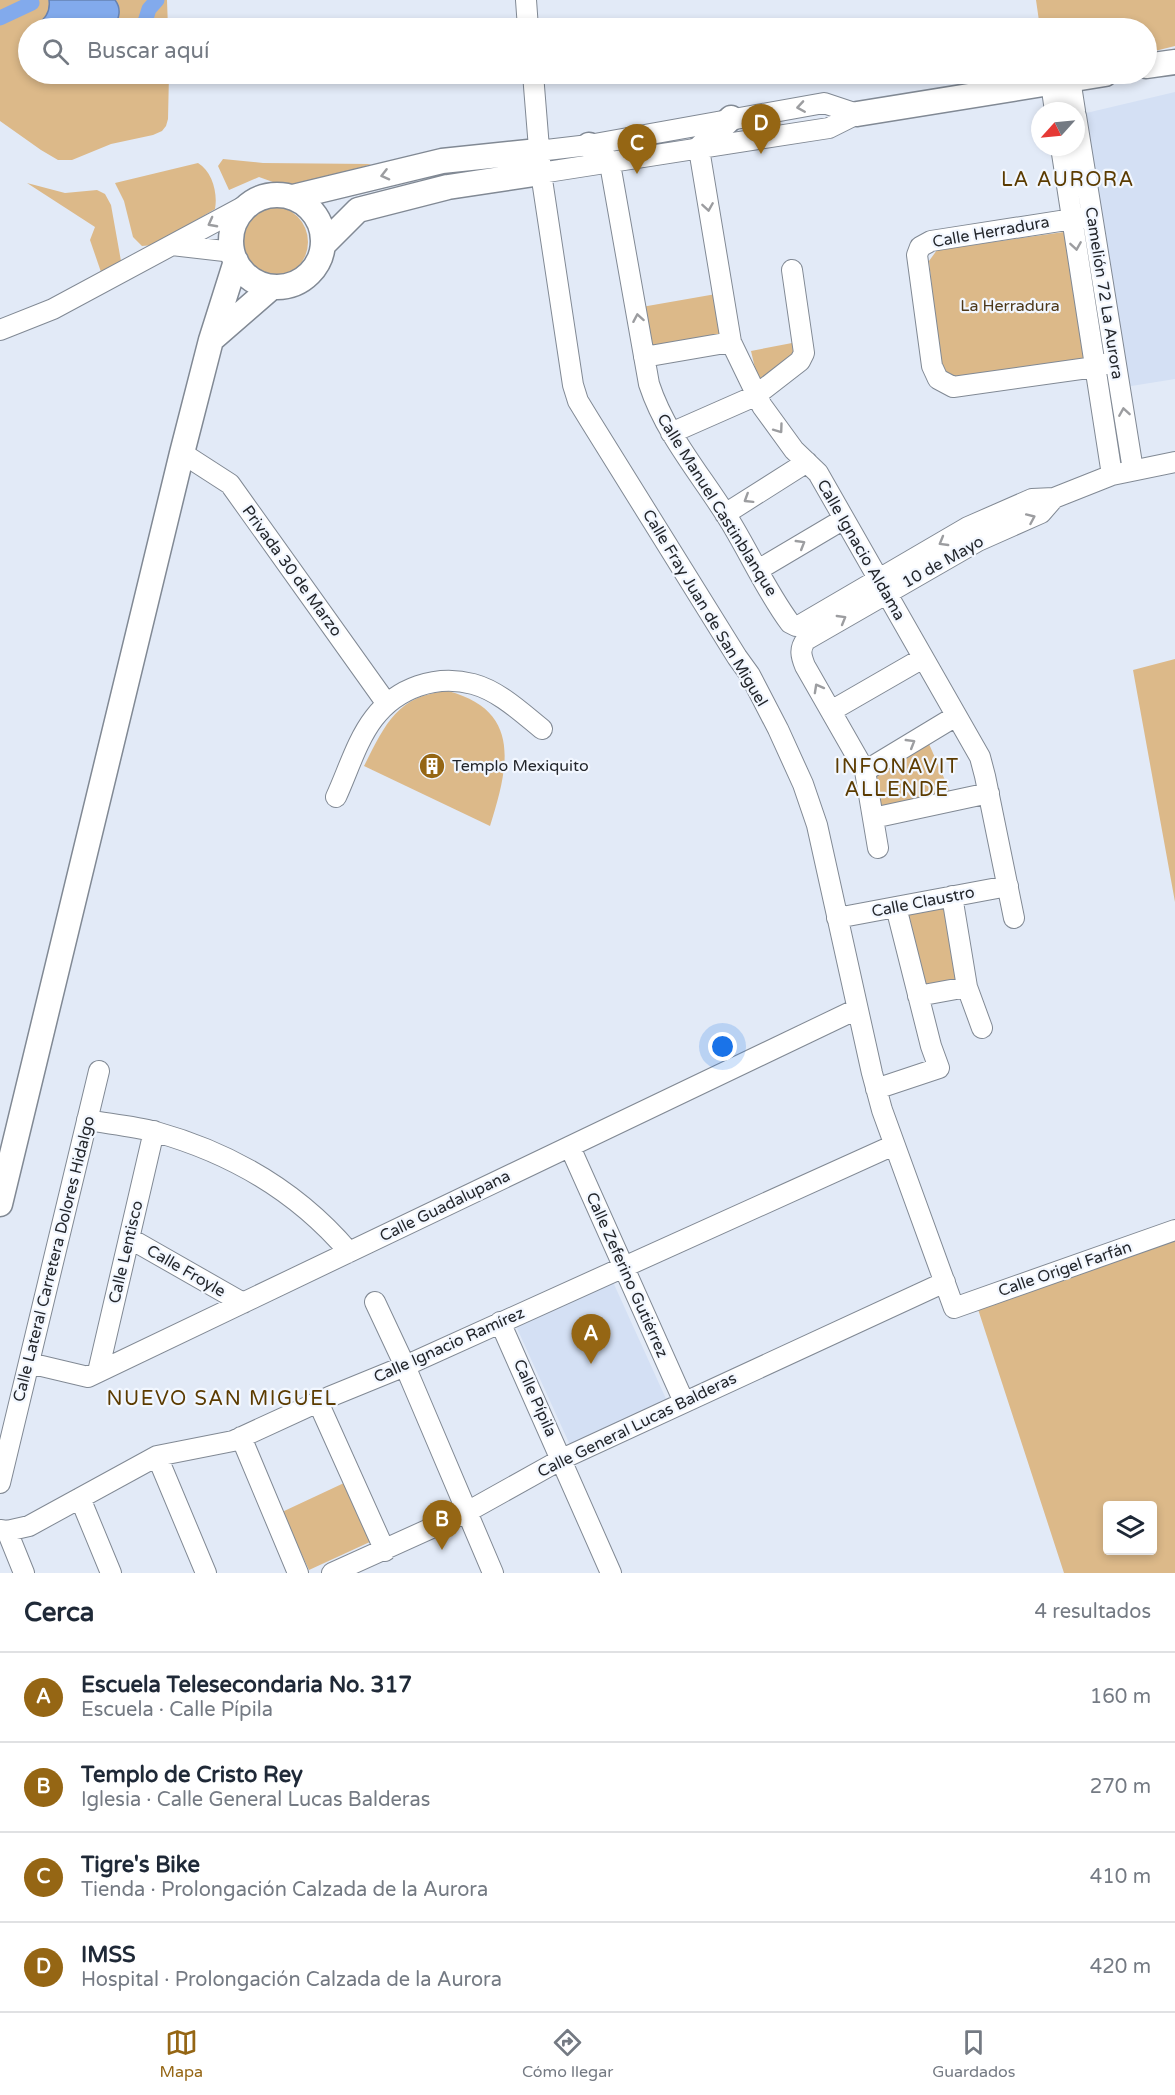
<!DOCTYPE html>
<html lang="es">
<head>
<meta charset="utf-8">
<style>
  body { margin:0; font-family:"Varela Round",sans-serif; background:#f2f2f3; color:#1f2937 }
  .controls { position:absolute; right:18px; bottom:18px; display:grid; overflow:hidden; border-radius:6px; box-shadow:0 3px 9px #0003 }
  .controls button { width:54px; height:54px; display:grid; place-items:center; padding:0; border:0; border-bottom:2px solid #e0e1e3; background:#fff; color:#1f2937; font:30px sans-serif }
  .compass { position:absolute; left:1031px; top:102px; width:54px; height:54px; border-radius:50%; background:#fff; box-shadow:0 3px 9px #0003; rotate:243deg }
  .you { position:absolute; left:723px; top:1047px; width:21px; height:21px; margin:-15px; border:4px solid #fff; border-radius:50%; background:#1a73e8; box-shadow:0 0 0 9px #1a73e833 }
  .badge { display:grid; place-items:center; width:39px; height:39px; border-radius:50%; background:#956614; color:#fff; font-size:20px; font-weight:700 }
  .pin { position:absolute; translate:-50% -50px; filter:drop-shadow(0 2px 3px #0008) }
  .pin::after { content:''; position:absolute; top:32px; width:21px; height:18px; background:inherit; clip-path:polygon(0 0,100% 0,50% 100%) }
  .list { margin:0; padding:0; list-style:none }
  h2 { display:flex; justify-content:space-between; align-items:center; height:78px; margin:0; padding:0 24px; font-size:26px }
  h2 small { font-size:20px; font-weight:400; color:#747a83 }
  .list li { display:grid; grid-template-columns:39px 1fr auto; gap:18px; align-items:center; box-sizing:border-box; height:90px; padding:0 24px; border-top:2px solid #e0e1e3 }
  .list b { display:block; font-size:22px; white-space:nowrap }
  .list p { margin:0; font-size:20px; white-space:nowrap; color:#747a83 }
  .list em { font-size:20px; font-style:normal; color:#747a83 }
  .icon { flex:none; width:33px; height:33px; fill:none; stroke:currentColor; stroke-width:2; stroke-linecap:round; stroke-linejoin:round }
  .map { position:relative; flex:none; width:1175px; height:1573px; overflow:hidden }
  .search { position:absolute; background:#fff; box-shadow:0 3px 9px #0003; left:18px; right:18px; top:18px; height:66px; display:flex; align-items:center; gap:15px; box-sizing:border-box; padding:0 21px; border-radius:33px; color:#747a83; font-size:22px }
  .sheet { height:438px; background:#fff }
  nav { display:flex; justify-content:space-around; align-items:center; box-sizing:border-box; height:84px; border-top:2px solid #e0e1e3; background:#fff; font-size:16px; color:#747a83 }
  nav a { display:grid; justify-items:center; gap:3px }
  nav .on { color:#956614 }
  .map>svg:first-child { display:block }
  .built { fill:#d4e0f4 }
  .green { fill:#dcb989; fill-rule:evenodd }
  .water { fill:#82aaec; stroke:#6682b2; stroke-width:1.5 }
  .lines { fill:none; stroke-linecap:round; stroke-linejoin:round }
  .canal { stroke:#82aaec; stroke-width:15 }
  .minor-casing { stroke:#818994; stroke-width:22 }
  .major-casing { stroke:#818994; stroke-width:27 }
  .minor { stroke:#fff; stroke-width:20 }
  .major { stroke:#fff; stroke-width:24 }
  .oneway { stroke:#9c9da0 }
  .labels { text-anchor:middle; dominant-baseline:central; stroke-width:4.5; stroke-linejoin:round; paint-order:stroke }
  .street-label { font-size:16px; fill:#23262b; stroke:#f2f7ff }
  .park-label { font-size:16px; fill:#4d3819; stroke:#f2f7ff }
  .poi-label { font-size:16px; fill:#23262b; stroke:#f2f7ff; text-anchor:start }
  .quarter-label { font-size:20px; letter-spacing:1.5px; fill:#5b3b01; stroke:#f2f7ff }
</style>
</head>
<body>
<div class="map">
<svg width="1175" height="1573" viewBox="0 0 1175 1573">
  <rect width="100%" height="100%" fill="#e2eaf7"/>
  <path class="built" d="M1175,92v287l-50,8 -43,-273z
    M613,1282l54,119 -97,44 -54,-119z"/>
  <path class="green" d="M0,0h167l1,28h-140v46h141l-1,45 -2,7 -4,5 -9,4 -42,9 -39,16h-14l-17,-10 -41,-29z
    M1036,0h139v46l-28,7 -1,-25h-106z
    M223,159l40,4 108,1 -44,16 -43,6 -25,-9 -30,13 -11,-24z
    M198,163c14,8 20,30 17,46l-61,36 -12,1 -9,-9 -9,-36 -9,-18z
    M27,183l38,10 32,-3 8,4 6,11 10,56 -20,11 -11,-32 5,-13z
    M236 242a36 36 0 1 1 72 0a36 36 0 1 1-72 0Z
    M1071,231l17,132 -135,16 -12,-8 -12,-110 8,-11z
    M716,294l15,48 -87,15 -8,-49z
    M792,343l2,16 -36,22 -7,-30z
    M1175,659v243l-42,-232z
    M448,691c75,20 60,77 42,135l-126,-60c21,-41 33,-71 84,-75z
    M929,744l23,52 -80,19 -2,-40z
    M945,903l18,85 -46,5 -16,-83z
    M1175,1230v343h-111l-89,-273zM1108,1506h44v44h-44z
    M344,1483l28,58 -63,29 -27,-58z"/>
  <path class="water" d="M49,0h66c7,9 4,18 -1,28h-80c9,-8 17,-14 15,-28z"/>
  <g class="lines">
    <path class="canal" d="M0,18l32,-15
      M143,28l6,-19 8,-9"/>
    <g class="minor-casing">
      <path id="minor" d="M526,0l2,28
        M533,74l8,99 32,212 5,16 11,18 148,238 13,18 28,54 25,55 14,41 55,248 10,37 72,198 221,-78
        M1070,79l5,32
        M1051,83l4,28
        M1076,116l57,354
        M1061,147l51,328
        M699,149l32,193 31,64 32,44 24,23 162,284 5,19 29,142
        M538,151l51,-6 235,-42 33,11
        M610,164l39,220c17,52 54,93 82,139 20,33 36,69 59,100l6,3 6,-2 166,-97 64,-28 22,-1 58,-23 63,-13
        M541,173l288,-45 28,-14
        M1092,216l-161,25 -11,6 -3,8 15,111 6,13 15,8 142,-20 20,-6
        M172,245l61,7
        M0,330l53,-21 199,-107
        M644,357l87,-15
        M671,433l84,-37 45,-35 4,-8 -12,-83
        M182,453l48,31 157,220
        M725,514l82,-52
        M758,570l86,-51
        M831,711l92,-53
        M865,771l91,-55
        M336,797c12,-26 21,-57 38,-79 23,-30 62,-44 99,-34 26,7 48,28 69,45
        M873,818l116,-25
        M878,848l-13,-77 -60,-105c-4,-10 -6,-17 1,-26l172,-99 63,-28 13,-15
        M952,896l15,91 15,41
        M837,918l171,-32
        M918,996l49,-9
        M876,1089l63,-21 -8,-22 -35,-139
        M87,1120c23,4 47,6 69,12 75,21 142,60 193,120
        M570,1147l114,255
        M129,1238l114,65
        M375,1302l30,64 88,207
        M500,1322l111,251
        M29,1363l59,14 769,-368
        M98,1372l56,-241
        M318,1402l67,149
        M241,1437l57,136
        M157,1456l49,117
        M0,1483l99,-412
        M80,1498l31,75
        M0,1530l7,1 22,-5 128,-70 76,-15 96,-44 76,-31 489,-221
        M7,1531l17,42
        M332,1573l135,-61 95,-53 383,-177"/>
    </g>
    <g class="major-casing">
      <path id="major" d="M1146,66l29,-4
        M857,114l248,-40
        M589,145l21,19
        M699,149l32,-31
        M231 241a46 46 0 1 1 92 0a46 46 0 1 1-92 0Z
        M293,197l149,-36 96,-10
        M323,245l35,-35 90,-23 93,-14
        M211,340l61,-53
        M0,1204l182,-751 29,-113 25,-79"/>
    </g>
    <use href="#minor" class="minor"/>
    <use href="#major" class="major"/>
  </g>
  <defs><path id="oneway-chevron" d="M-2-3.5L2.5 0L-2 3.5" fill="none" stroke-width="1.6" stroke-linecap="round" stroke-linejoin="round" transform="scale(1.5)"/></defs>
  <g class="oneway">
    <use href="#oneway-chevron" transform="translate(801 107) rotate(171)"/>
    <use href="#oneway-chevron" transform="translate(385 175) rotate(166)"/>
    <use href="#oneway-chevron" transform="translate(708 207) rotate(81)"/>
    <use href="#oneway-chevron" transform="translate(212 223) rotate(152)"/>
    <use href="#oneway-chevron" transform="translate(1076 246) rotate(81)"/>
    <use href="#oneway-chevron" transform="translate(638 318) rotate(-100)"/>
    <use href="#oneway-chevron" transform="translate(1124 412) rotate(-99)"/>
    <use href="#oneway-chevron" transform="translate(779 429) rotate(54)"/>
    <use href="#oneway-chevron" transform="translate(748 499) rotate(148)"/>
    <use href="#oneway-chevron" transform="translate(1031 518) rotate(-24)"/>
    <use href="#oneway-chevron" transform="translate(943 542) rotate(150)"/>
    <use href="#oneway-chevron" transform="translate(801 544) rotate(-31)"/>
    <use href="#oneway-chevron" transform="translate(842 619) rotate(-30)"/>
    <use href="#oneway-chevron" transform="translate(818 688) rotate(-119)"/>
    <use href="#oneway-chevron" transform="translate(911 743) rotate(-31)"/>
  </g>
  <defs>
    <g id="building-disc" transform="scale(1.35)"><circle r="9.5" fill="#956614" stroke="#f2f7ff"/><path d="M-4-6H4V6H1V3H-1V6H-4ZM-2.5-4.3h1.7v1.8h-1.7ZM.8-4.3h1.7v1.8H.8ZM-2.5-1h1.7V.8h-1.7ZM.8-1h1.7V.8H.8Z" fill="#fff"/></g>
  </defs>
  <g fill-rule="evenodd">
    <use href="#building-disc" x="432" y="766"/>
  </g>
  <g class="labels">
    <g class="street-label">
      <text transform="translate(991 232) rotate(-10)">Calle Herradura</text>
      <text transform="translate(1104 293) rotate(81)">Camelión 72 La Aurora</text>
      <text transform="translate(717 505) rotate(58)">Calle Manuel Castinblanque</text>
      <text transform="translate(861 550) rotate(60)">Calle Ignacio Aldama</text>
      <text transform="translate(943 562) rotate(-29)">10 de Mayo</text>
      <text transform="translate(292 571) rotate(54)">Privada 30 de Marzo</text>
      <text transform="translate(705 608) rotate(59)">Calle Fray Juan de San Miguel</text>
      <text transform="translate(923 902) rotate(-11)">Calle Claustro</text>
      <text transform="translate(445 1206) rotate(-26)">Calle Guadalupana</text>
      <text transform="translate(126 1252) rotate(-77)">Calle Lentisco</text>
      <text transform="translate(54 1259) rotate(-76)">Calle Lateral Carretera Dolores Hidalgo</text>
      <text transform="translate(1065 1269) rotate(-19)">Calle Origel Farfán</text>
      <text transform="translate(186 1271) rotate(30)">Calle Froyle</text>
      <text transform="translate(627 1275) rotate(66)">Calle Zeferino Gutiérrez</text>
      <text transform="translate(449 1345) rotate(-24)">Calle Ignacio Ramírez</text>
      <text transform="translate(535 1398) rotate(66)">Calle Pípila</text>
      <text transform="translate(637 1425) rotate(-26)">Calle General Lucas Balderas</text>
    </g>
    <g class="park-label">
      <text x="1010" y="306">La Herradura</text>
    </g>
    <g class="poi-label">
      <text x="452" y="766">Templo Mexiquito</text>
    </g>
    <g class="quarter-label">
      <text x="1068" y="180">LA AURORA</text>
      <text x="897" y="767">INFONAVIT<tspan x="897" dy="23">ALLENDE</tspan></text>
      <text x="222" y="1399">NUEVO SAN MIGUEL</text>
    </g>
  </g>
</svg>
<div class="controls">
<button><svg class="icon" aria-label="layers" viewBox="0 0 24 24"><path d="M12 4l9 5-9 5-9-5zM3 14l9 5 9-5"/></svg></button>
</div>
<svg class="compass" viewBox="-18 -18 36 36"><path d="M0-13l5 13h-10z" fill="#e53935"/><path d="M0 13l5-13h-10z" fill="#747a83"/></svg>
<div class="you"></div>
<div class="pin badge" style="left:591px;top:1364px">A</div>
<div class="pin badge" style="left:442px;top:1550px">B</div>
<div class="pin badge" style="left:637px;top:174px">C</div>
<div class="pin badge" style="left:761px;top:154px">D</div>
<div class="search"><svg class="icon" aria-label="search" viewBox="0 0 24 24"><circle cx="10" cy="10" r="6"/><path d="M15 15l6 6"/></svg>Buscar aquí</div>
</div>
<section class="sheet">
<h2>Cerca<small>4 resultados</small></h2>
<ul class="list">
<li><span class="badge">A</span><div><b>Escuela Telesecondaria No. 317</b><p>Escuela · Calle Pípila</p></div><em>160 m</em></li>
<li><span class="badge">B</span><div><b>Templo de Cristo Rey</b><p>Iglesia · Calle General Lucas Balderas</p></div><em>270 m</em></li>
<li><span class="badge">C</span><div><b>Tigre's Bike</b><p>Tienda · Prolongación Calzada de la Aurora</p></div><em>410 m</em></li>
<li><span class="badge">D</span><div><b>IMSS</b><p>Hospital · Prolongación Calzada de la Aurora</p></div><em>420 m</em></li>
</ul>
</section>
<nav>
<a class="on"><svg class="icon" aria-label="map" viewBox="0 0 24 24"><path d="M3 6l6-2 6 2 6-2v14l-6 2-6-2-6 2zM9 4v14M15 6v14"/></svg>Mapa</a>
<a><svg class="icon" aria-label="directions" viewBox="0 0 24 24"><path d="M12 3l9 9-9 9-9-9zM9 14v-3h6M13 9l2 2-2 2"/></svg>Cómo llegar</a>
<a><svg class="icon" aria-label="saved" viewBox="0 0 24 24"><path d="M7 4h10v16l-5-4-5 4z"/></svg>Guardados</a>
</nav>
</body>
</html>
